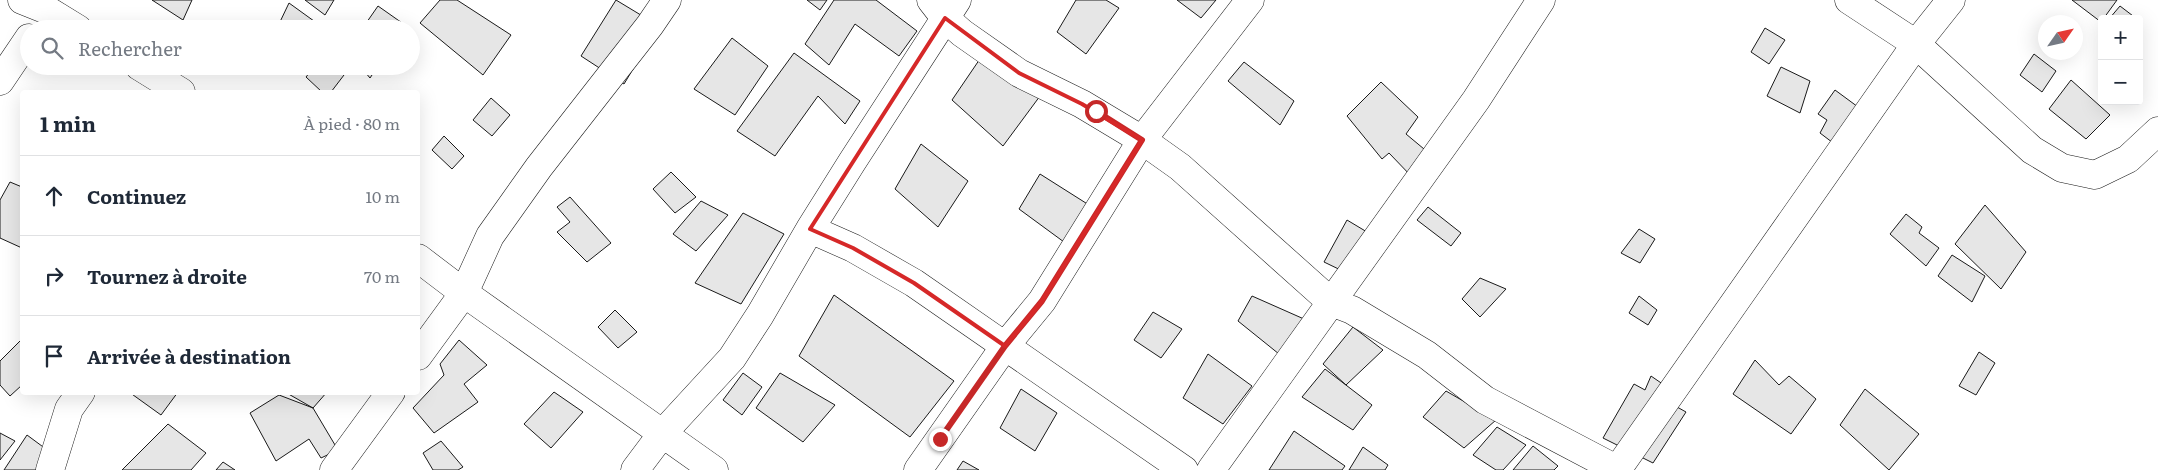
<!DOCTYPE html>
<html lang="fr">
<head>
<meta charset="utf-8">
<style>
  body { margin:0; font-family:Literata,serif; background:#f6f6f7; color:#1f2937 }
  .controls { position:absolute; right:15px; top:15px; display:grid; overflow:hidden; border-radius:5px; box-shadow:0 5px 20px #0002 }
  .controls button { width:45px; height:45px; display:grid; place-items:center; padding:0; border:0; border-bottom:1px solid #e0e1e3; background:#fff; color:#1f2937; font:25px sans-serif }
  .compass { position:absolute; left:2038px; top:15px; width:45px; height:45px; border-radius:50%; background:#fff; box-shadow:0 5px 20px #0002; rotate:56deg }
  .stop { position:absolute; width:15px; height:15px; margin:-11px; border:4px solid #c62828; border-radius:50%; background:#fff }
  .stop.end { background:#c62828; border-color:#fff; box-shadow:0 1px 5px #0008 }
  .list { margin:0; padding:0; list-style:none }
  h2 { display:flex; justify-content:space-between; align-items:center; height:65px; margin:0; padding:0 20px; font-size:21px }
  h2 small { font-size:16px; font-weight:400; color:#747a83 }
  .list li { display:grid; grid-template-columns:32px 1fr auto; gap:15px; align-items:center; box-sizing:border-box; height:80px; padding:0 20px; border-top:1px solid #e0e1e3 }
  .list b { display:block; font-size:19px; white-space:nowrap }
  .list em { font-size:16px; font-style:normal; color:#747a83 }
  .icon { flex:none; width:28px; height:28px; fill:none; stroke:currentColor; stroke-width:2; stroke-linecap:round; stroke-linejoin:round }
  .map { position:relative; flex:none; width:2158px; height:470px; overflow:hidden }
  .search { position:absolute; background:#fff; box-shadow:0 5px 20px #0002; left:20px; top:20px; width:400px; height:55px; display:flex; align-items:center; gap:12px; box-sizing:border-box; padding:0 18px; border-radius:28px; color:#747a83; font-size:19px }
  .panel { position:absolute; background:#fff; box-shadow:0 5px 20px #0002; left:20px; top:90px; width:400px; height:305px; border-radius:5px }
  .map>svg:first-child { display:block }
  .building { fill:#e6e6e6; stroke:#1a1a1a }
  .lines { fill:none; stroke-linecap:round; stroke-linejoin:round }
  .minor-casing { stroke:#1a1a1a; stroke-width:29 }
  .minor { stroke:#fff; stroke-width:28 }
  .route { stroke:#c62828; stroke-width:6 }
  .marked { fill:none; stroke:#d62828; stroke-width:4; stroke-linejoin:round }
</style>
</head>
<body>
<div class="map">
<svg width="2158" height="470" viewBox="0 0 2158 470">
  <rect width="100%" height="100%" fill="#fff"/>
  <path class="building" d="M152,0h40l-9,20z
    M305,0h29l-9,15z
    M440,0h17l54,35 -28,40 -63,-52z
    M616,0l43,26 -35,58 -43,-28z
    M807,0h20l-7,10z
    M834,0h42l41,31 -18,25 -44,-32 -26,41 -24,-21z
    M1076,0h30l13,8 -33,46 -29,-22z
    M1177,0h39l-15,18z
    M2072,0h45l-16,22z
    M289,3l36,26h-42l-5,-3z
    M378,6l27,19 -2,4h-41z
    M2120,6l17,13h-28z
    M1765,28l20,12 -16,24 -18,-12z
    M732,38l36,28 -33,49 -41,-26z
    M986,50l54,46 -37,50 -51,-46z
    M794,53l66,48 -15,23 -27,-28 -43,60 -38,-25z
    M2034,54l22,17 -14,21 -22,-17z
    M1244,62l50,39 -14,24 -52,-44z
    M315,66h17l12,9 -13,17h-9l-16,-15z
    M360,66h18l-8,12z
    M1781,67l29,14 -10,32 -33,-17z
    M2071,80l39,35 -24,24 -37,-30z
    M1381,82l37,35 -12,17 24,20 -17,24 -24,-25 -7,6 -35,-43z
    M1835,90l38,28 -24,37 -29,-22 7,-13 -9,-6z
    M491,98l19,17 -18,21 -19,-16z
    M444,136l20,20 -12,13 -20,-19z
    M921,144l47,37 -30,46 -43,-38z
    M671,172l25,25 -21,16 -22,-24z
    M1040,174l49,31 -25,37 -45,-33z
    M10,182l12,5v61l-22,-10v-38z
    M570,197l41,46 -24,19 -30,-30 13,-10 -13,-15z
    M701,201l27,14 -32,36 -23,-17z
    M1985,205l41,47 -25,37 -46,-45z
    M1428,207l33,26 -10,13 -34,-26z
    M743,213l41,21 -43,70 -46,-21z
    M1906,214l16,13 -3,6 20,15 -13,18 -36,-32z
    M1347,220l25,15 -21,40 -27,-13z
    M1639,229l16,10 -15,24 -19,-10z
    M1952,255l33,21 -13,26 -34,-26z
    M1480,278l26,11 -26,28 -18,-18z
    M834,295l120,86 -44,56 -111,-81z
    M1252,296l52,23 -25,35 -41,-33z
    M1639,296l18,14 -9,15 -19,-12z
    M615,310l22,22 -19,16 -20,-21z
    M1153,312l29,17 -21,29 -27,-18z
    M1353,327l30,23 -37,35 -23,-21z
    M22,339v46l-12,11 -10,-11v-24z
    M459,340l28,25 -23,19 14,18 -44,31 -21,-25 31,-33 -4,-11z
    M1979,352l16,11 -19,32 -17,-9z
    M1208,354l44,32 -29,38 -40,-26z
    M1755,360l24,25 10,-9 27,23 -25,35 -58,-40z
    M1325,369l47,36 -19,25 -51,-33z
    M743,373l19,14 -20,28 -19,-15z
    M780,373l55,32 -32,37 -47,-34z
    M1651,376l16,11 -6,11 25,14 -33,51 -50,-25 31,-54 11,6z
    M1021,389l36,24 -22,38 -35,-23z
    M1865,389l54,45 -30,36 -49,-45z
    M1446,391l50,29 -32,28 -41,-31z
    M129,392h49l-17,23z
    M285,392h42l-14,16z
    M554,392l29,20 -32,36 -27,-24z
    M279,395l34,13 25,42 -17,8 -12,-19 -33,22 -26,-48z
    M168,424l38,29 -15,17h-69z
    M1497,427l29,18 -23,25h-7l-23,-15z
    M1294,431l51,35 -3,4h-73z
    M0,433l15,8 -15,19z
    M27,435l27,20 -9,15h-41z
    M441,441l22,26 -5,3h-25l-10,-17z
    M1533,446l25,20 -4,4h-41z
    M1363,447l25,18 -3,5h-36z
    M963,461l16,9h-22z
    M223,462l12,8h-19z"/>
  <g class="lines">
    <g class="minor-casing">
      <path id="minor" d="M22,0l25,10 31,19
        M931,0l14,18 17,15 57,40 63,31 60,36 38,27 151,135 21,8 75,45 58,45 133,70
        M1849,0l67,44 116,106 30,18 33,7 33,-16 30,-28
        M139,66l42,26
        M0,81l29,-43
        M810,229l43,19 61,35 270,187
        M418,258l46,35 250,177
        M418,356l46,-63 26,-57 49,-69 111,-142 17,-25
        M50,470l19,-61 12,-17
        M334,470l57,-78
        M635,470l27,-36 70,-76 28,-43 50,-86 42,-67 105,-162
        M918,470l87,-124 37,-45 100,-161 108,-140
        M1211,470l265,-370 65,-100
        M1617,470l299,-426 35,-44"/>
    </g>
    <use href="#minor" class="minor"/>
  </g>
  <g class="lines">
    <path class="route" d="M940,439l65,-93 37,-45 100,-161 -46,-29"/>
  </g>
  <path class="marked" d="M945,18l74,55 63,31 60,36 -100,161 -37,45 -91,-63 -61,-35 -43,-19z"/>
</svg>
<div class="controls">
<button>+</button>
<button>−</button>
</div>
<svg class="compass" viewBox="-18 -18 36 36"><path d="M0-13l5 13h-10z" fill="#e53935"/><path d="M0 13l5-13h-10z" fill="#747a83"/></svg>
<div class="stop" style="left:1096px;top:111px"></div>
<div class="stop end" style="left:940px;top:439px"></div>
<div class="search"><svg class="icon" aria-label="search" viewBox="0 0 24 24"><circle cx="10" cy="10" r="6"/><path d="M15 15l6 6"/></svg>Rechercher</div>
<section class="panel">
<h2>1 min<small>À pied · 80 m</small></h2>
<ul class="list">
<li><svg class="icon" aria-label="ahead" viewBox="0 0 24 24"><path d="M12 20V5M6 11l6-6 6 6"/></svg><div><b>Continuez</b></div><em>10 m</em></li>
<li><svg class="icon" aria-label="right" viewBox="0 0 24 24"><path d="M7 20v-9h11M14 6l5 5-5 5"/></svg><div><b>Tournez à droite</b></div><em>70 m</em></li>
<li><svg class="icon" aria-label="arrive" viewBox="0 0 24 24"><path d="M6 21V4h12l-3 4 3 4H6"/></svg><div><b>Arrivée à destination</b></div></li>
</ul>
</section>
</div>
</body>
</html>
